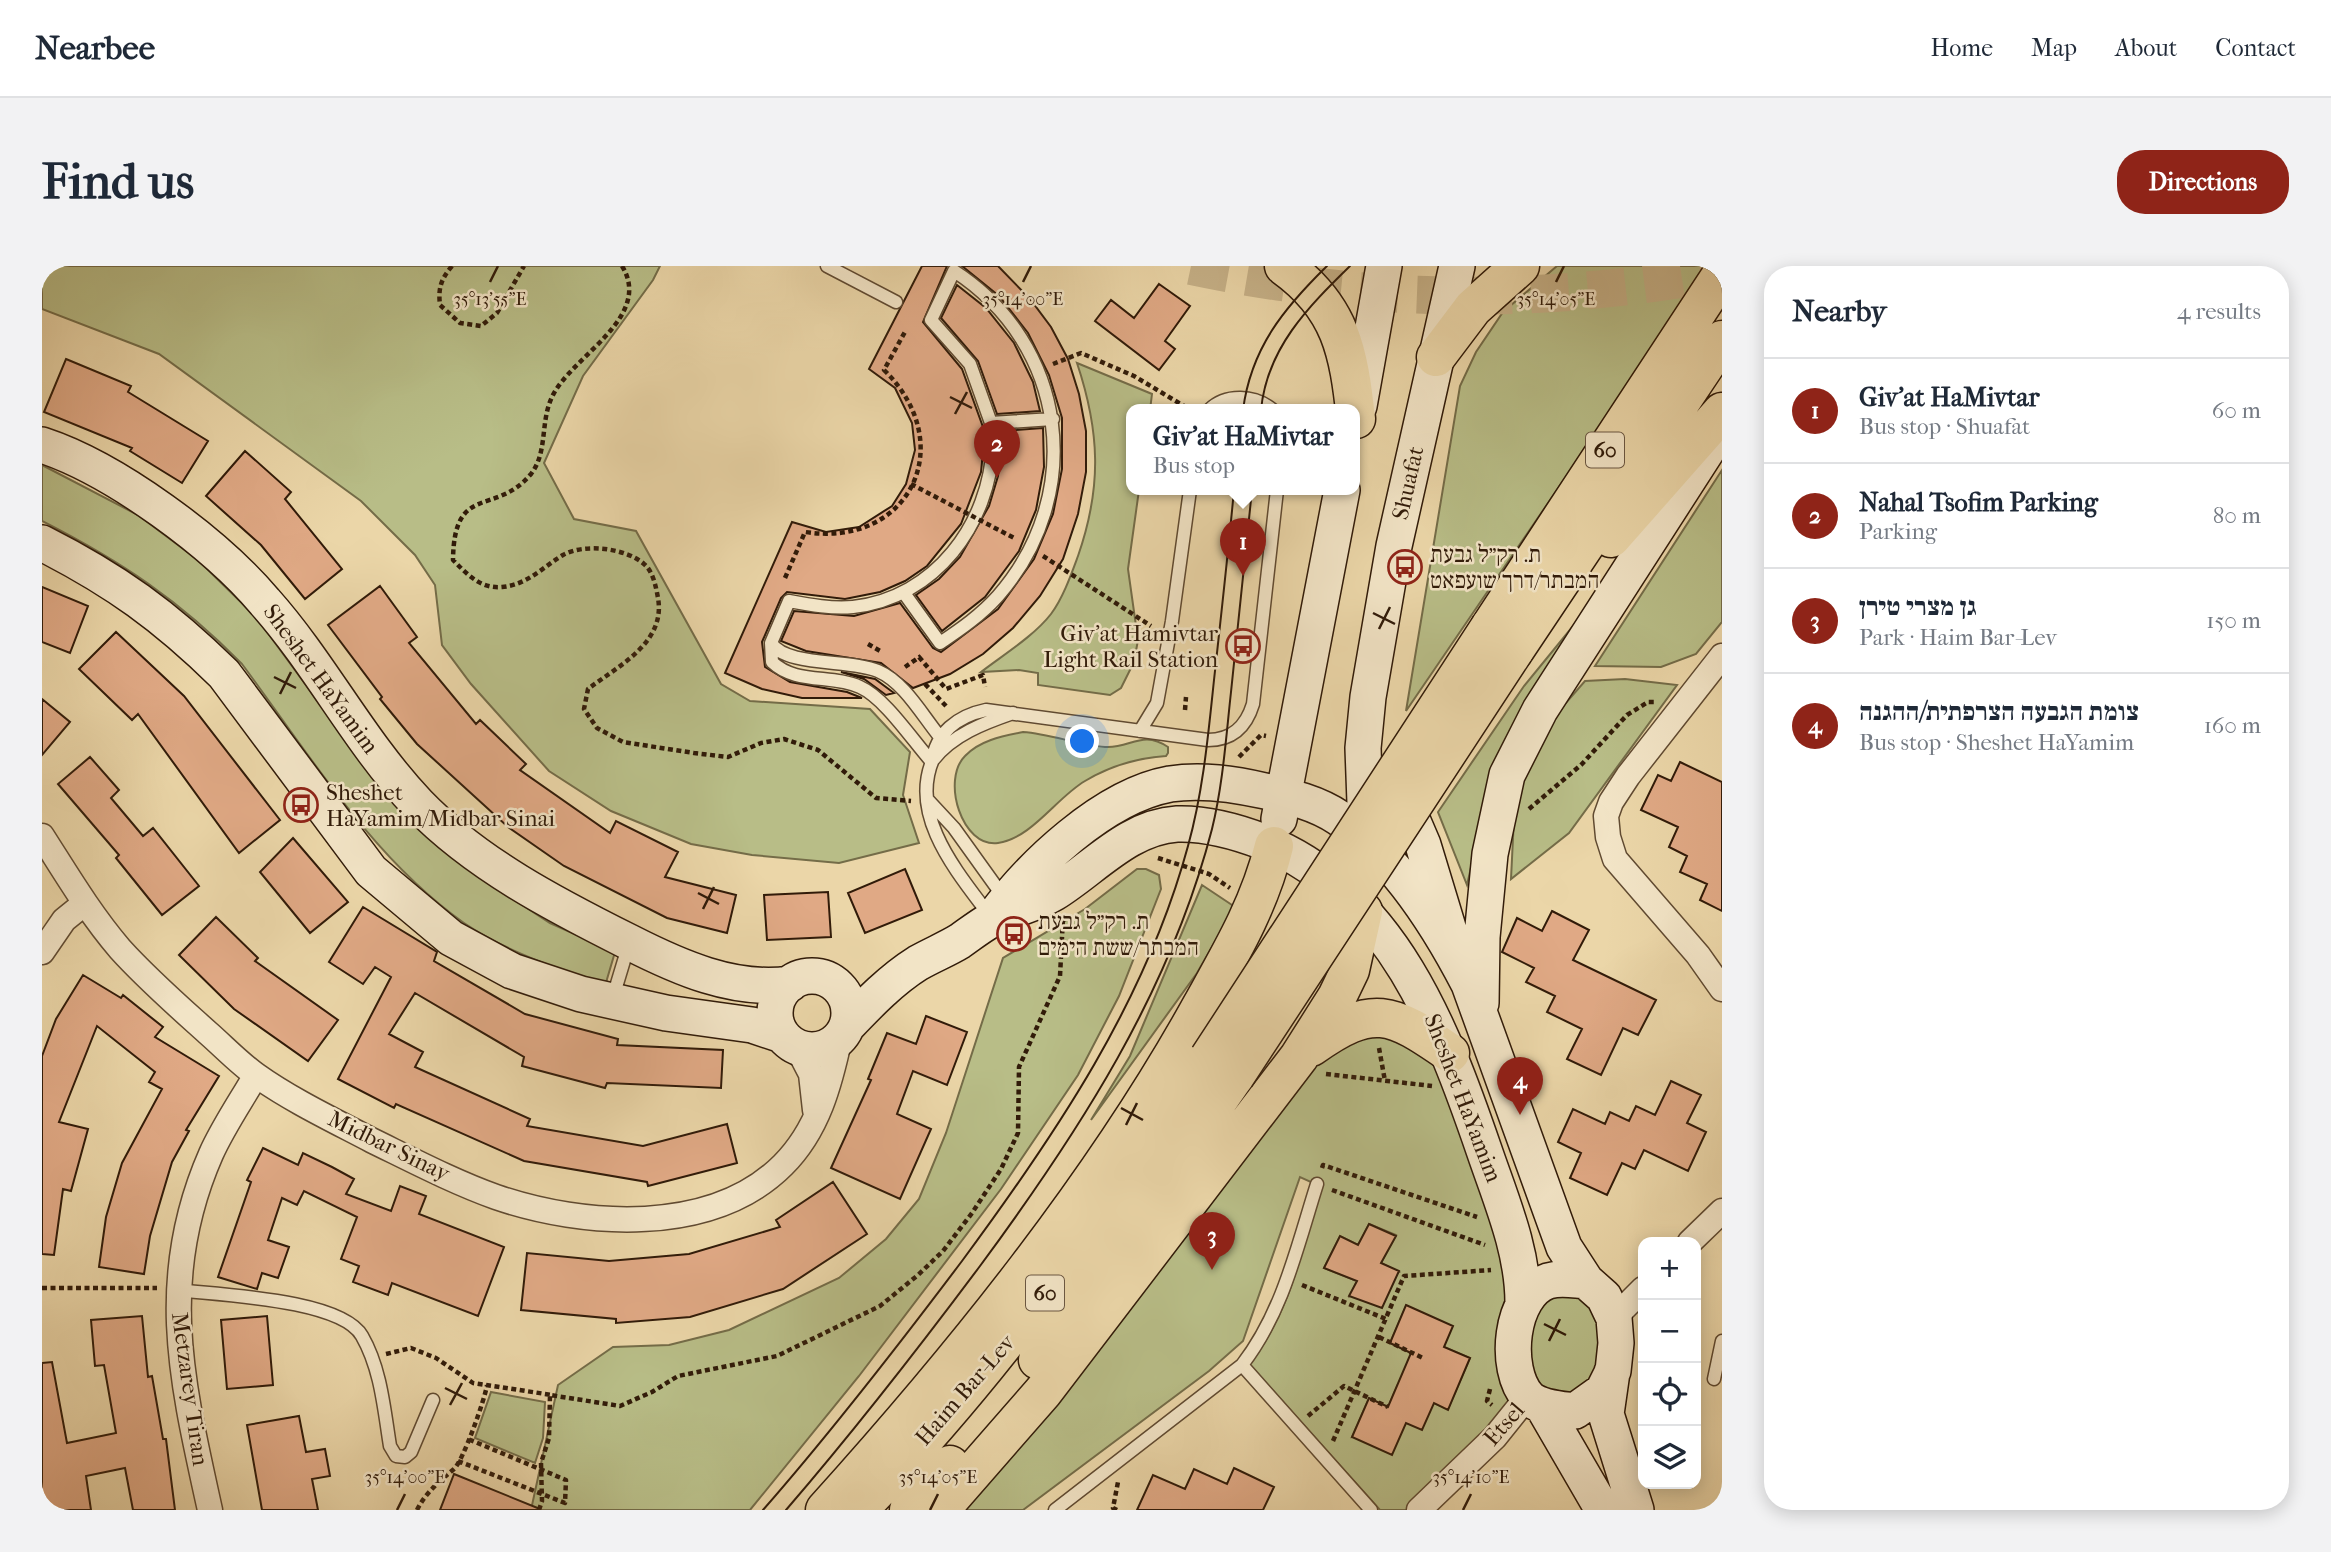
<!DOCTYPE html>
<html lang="en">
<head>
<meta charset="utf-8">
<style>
  body { margin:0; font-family:"IM FELL French Canon","Frank Ruhl Libre",serif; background:#f2f2f3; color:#1f2937 }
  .controls { position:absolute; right:21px; bottom:21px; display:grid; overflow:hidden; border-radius:14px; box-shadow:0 4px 18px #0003 }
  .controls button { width:63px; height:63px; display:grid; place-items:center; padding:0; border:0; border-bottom:2px solid #e0e1e3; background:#fff; color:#1f2937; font:35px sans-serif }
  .you { position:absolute; left:1041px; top:476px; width:24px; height:24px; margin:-18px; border:5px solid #fff; border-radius:50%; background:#1a73e8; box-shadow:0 0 0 10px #1a73e833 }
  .badge { display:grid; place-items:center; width:46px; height:46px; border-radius:50%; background:#8f2418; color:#fff; font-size:23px; font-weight:700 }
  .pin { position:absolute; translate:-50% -58px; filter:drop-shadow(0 2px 4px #0008) }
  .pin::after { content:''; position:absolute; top:37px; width:24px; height:21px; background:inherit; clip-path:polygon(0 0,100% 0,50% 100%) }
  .popup { position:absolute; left:1084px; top:138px; width:234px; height:91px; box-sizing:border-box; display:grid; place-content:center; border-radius:14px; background:#fff; filter:drop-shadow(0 2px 5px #0005); font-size:23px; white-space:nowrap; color:#747a83 }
  .popup b { font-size:26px; color:#1f2937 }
  .popup::after { content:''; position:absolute; left:50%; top:100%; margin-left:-14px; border:14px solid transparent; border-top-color:#fff }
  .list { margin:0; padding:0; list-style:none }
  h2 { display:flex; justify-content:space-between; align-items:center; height:91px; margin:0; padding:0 28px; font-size:30px }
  h2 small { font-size:23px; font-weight:400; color:#747a83 }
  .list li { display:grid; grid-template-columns:46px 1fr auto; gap:21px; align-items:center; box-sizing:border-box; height:105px; padding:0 28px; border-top:2px solid #e0e1e3 }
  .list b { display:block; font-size:26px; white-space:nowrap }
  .list p { margin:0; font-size:23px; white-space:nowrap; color:#747a83 }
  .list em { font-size:23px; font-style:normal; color:#747a83 }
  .icon { flex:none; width:38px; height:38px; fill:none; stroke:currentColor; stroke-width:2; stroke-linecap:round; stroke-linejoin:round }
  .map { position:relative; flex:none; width:1680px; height:1244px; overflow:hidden; border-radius:28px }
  header { display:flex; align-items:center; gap:42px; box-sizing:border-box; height:98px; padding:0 35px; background:#fff; border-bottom:2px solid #e0e1e3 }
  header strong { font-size:33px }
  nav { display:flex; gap:38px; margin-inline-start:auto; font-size:24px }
  .intro { display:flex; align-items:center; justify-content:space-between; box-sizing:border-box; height:168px; padding:0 42px }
  h1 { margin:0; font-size:49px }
  .button { padding:18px 32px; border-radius:28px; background:#8f2418; color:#fff; font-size:24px; font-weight:700 }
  main { display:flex; gap:42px; padding:0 42px }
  aside { flex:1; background:#fff; border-radius:28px; box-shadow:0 4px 18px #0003 }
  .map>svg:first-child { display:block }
  .green { fill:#b8bd87; stroke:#746c48; stroke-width:2; fill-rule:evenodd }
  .building { fill:#e0a985; stroke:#311b09; stroke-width:2 }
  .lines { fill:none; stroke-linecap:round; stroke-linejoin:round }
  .highway-tunnel { stroke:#c6b188; stroke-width:38; stroke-dasharray:38 19; stroke-linecap:butt }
  .lane-casing { stroke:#604a31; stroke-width:15 }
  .street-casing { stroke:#604a31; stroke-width:27 }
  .secondary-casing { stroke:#311b09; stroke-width:38 }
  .highway-casing { stroke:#311b09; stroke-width:41 }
  .path { stroke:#311b09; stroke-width:4.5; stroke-dasharray:5 3.5; stroke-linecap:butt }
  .lane { stroke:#f2e4c6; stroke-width:12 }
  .street { stroke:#f2e4c6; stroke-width:24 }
  .secondary { stroke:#f2e4c6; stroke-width:35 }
  .highway { stroke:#ebd6a8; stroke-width:38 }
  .tram { stroke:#311b09; stroke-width:2 }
  .highway-bridge-casing { stroke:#311b09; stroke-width:41; stroke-linecap:butt }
  .path-bridge { stroke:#311b09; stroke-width:4.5; stroke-dasharray:5 3.5; stroke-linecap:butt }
  .highway-bridge { stroke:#ebd6a8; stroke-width:38 }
  .ticks { fill:none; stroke:#311b09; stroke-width:2.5 }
  .labels { text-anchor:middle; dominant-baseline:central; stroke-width:5; stroke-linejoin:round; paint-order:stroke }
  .shield { fill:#f2e4c6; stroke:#6b5742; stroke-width:2 }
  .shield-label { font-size:21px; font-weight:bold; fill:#311b09 }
  .street-label { font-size:23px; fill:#311b09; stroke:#f2e4c6 }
  .poi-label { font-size:23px; fill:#311b09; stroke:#f2e4c6; text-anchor:start }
  .ticks-label { font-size:18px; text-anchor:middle; fill:#311b09; stroke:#f2e4c6; stroke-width:5; stroke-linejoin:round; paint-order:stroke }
</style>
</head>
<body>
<header>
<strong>Nearbee</strong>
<nav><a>Home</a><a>Map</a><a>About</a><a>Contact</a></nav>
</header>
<div class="intro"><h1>Find us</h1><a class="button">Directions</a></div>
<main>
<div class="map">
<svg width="1680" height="1244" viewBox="0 0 1680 1244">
  <rect width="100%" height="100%" fill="#ebd6a8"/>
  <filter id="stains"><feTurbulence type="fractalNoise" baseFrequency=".00286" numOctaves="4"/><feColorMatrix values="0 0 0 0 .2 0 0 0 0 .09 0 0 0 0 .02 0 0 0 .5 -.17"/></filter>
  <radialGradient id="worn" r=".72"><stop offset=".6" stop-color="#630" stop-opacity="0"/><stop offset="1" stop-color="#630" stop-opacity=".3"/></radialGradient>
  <path class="green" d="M0,0h618l-7,14 -70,96 -39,87 30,56 62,12 85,153 29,17 120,8 40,43 -7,43 16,48 -80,20 -87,-8 -61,-11 -80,-33 -62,-40 -78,-87 -29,-39 -7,-60 -20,-30 -54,-54 -202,-147 -117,-45z
    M1515,0h153l-304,445 54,-325 16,-34 27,-40z
    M1035,97l75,31 -2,16h-19v80h8l-11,79 10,71 -4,22 -13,26 -11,7 -72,-10v-12l-19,-3 -38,2c22,-17 53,-36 70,-58 12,-16 20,-39 27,-58 24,-69 22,-124 -1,-193z
    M0,199l96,50 60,45 58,57 127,173 118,101 49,32 65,29 -10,34c-48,-18 -98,-34 -141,-63 -92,-65 -155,-169 -222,-259 -63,-64 -120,-102 -200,-143z
    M1680,204v152l-26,32 -35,13 -66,-1z
    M1536,354l-95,195 -16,70 -29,-73 86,-126z
    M1583,413l52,6 -108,148 -58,46 4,-82 28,-68 42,-48z
    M981,466c28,2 55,13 82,15 25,2 37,-18 63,0v6l-2,3c-29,2 -56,10 -81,25 -29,17 -53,57 -87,62 -36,5 -57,-63 -33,-87 15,-16 38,-20 58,-24z
    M1095,603h9l13,6 2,14 -42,107 -41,79 -77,114 -142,187 -109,134h-219l27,-125 55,-38 56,-2 60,-15 110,-52 47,-39 33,-40 27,-66 57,-175 82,-49z
    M1160,619l33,22 -38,66 -106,147 39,-64z
    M1333,764l66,31 69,207 6,131 -97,101 -13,10h-26l-131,-146c42,-51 53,-116 71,-178l-20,-9 -57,164 -34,30 -186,139h-59l359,-453zM1327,958l27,11 -15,28 18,9 -49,24 7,-15 -33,-13 16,-32 18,9zM1364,1040l38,41 26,11 -22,51 -14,-6 -28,19 -54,15 17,-39 19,9 10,-23 27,-25 -35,-16z
    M1488,1026l74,5 -1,94 -61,14 -28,-70z
    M449,1126l54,10 -2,36 -8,25 -60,-25z"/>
  <path class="building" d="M880,0h25l-24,56 39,47 21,58 9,5 51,-4 1,39 -8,43 -17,41 -34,46 -43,34 -26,-36 23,-16 21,-22 29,-51 9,-30 4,-31 -3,-8 -9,-1 -6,6 -3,30 -20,52 -34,42 -22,15 -25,11 -35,7 -58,-7 -6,6 -19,44 3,25 25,15 57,10 15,6h-60l-40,-9 -37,-16 67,-151 34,10 33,-5 33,-21 14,-22 9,-34 -3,-27 -17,-35 -26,-19z
    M920,0h36l32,33 21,28 17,32 11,35 7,37v41l-8,42 -15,45 -23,37 -27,32 -30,26 -33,20 -37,14 -32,-25 -75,-12 -25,-10 13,-30 60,5 46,-13 33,45 8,4 57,-43 36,-50 19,-45 9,-45v-51l-13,-43 -21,-42 -29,-37z
    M1117,18l31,22 -25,35 10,8 -16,21 -64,-49 16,-21 23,18z
    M915,19l29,23 28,35 19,39 7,29 -43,3 -19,-53 -37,-43z
    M24,93l65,27 -3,6 80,49 -26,42 -52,-32 2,-3 -88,-36z
    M203,185l46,41 -6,7 57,70 -37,30 -44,-54 -55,-49z
    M338,320l37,51 -8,6 67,81 4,-4 46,44 -6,6 90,63 6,-12 62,31 -13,25 71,18 -9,38 -60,-15 -103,-52 -56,-39 -91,-83 -37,-45 2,-2 -54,-72z
    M0,321l46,19 -18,47 -28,-11z
    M74,366l68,64 96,124 -41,33 -101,-139 -6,6 -53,-51z
    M799,406l34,7 19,14 -8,2 -22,-16z
    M0,433l28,23 -28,33z
    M48,491l29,33 -8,8 32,38 10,-8 46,58 -37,29 -46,-57 3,-3 -61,-71z
    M1638,496l42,20v129l-22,-11 7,-16 -27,-12 7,-16 -18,-9 9,-20 -37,-17 17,-35 13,6z
    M251,572l55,64 -38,31 -50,-61z
    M863,603l17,41 -57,23 -17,-40z
    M786,626l3,45 -64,3 -3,-45z
    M321,641l74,45 -3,9 91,53 93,25 -1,6 106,5 -2,38 -114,-5 -2,5 -83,-22 2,-9 -109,-64 -26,41 34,18 -8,15 115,52 -3,7 116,20 84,-22 10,39 -89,23 -1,-4 -123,-21 -128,-57 -2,4 -56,-29 53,-102 -16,-10 -12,17 -34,-22z
    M1510,645l37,19 -16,30 83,40 -18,35 -15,-7 -22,47 -34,-16 15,-30 -35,-17 8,-16 -29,-14 8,-14 -32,-16 15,-34 25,13z
    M174,651l42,41 -3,3 83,59 -30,41 -74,-52 -55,-54z
    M41,709l38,23 2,-3 40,32 -8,10 64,39 -33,54 3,1 -17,31 -22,74 -6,38 -45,-7 7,-50 16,-54 40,-74 -13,-7 6,-10 -58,-46 -38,96 29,7 -17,62 -8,-2 -9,66 -12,-1v-198l14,-37z
    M884,750l41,16 -20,53 -34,-14 -16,43 34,15 -31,70 -69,-31 40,-88 -3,-1 19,-46 29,11z
    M1629,815l30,14 -14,28 19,9 -18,39 -44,-21 -9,19 -13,-6 -15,32 -37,-17 11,-25 -23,-11 15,-33 32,15 5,-12 19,9 7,-15 19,9z
    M221,882l35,17 5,-12 29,14 22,12 -8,15 45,17 9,-25 26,10 -7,18 85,33 -26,69 -86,-33 -4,12 -35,-13 6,-16 -18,-7 16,-42 -53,-26 -7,14 -15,-7 -14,42 21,7 -11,31 -16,-5 -5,16 -39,-12 33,-95 -4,-2z
    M791,916l34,52 -84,55 -93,28 -74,6v-4l-95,-9 6,-57 82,8 80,-7 91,-27 -4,-7z
    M1327,958l27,12 -15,27 18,8 -17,37 -33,-12 8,-15 -33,-13 16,-32 18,9z
    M1364,1039l47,21 -9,21 26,11 -22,52 -14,-7 -12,27 -16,-7 -14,32 -40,-18 17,-39 19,9 23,-54 -21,-10z
    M100,1050l6,61 4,-1 11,63h3l9,71h-42l-8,-42 -39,8 5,34h-49v-147l10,-1 15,81 49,-10 -12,-68 -9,1 -4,-46z
    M225,1050l6,69 -46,4 -6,-69z
    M257,1150l7,36 19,-3 5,27 -18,3 6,31h-56l-15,-85z
    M1192,1202l40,19 -11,23h-126l16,-35 32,14 9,-20 33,15z
    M412,1208l86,35v1h-100z"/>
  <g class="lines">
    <path class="highway-tunnel" d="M1149,0c180,38 351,39 531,6"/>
    <g class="lane-casing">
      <path id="lane" d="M785,0l69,36
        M1167,144c17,-17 46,-15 64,0
        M862,327l36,50c21,-14 41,-28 58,-47 89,-102 69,-252 -44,-325l-23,49 39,44 21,59 62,-4
        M729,377c15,24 80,16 107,28 26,11 44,44 62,66
        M1098,465l17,-28 15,-82 18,-131
        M892,491c-27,58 24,116 56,159
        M891,494c19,-25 51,-37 80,-47
        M890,496c4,-29 25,-46 54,-52l222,30c24,0 38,-13 45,-36l24,-214
        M890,496c-19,-21 -47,-64 -72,-75 -28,-13 -64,-2 -88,-25l-1,-19 18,-42c21,4 43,8 64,6 82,-9 137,-83 140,-163
        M886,534l26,28 51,71
        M571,731l16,-53
        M135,1024c41,5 164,9 185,46 19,33 22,73 28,110l6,10 9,1 6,-5 22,-52
        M1200,1099l129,145
        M1672,1113l8,-38
        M1013,1244l187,-145c41,-53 55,-118 75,-181"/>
    </g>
    <g class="street-casing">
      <path id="street" d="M1680,390l-94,120 -17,26 -5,14 2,21 7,22 83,96 24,34
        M0,570c25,39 48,78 78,113 27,30 58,57 88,84 16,14 31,30 48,42 35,25 77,45 115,65 41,20 83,42 125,57 87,30 216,39 287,-32 35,-35 47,-81 57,-128
        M0,686l22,-32 21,-17
        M755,781l14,27 4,36
        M1648,976l32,-31
        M1572,1052l29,-29
        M168,1244c-28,-127 -54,-231 1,-356 12,-27 30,-53 45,-79
        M1377,1244l76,-73 33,-41"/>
    </g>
    <g class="secondary-casing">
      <path id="secondary" d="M1317,140l25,-140
        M0,179c73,24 173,98 223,157 56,63 94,140 153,202 58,60 137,101 211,138 49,25 105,50 161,42
        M0,277c73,37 123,73 182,131l147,197 80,67 61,33 69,23 85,19 86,12 30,10
        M1357,523l24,56 27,89
        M1237,553l63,-329
        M1324,564l-3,-82 5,-51 26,-151 63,-280
        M950,653c38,-53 112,-123 178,-135 32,-5 64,0 95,7 26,6 52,12 74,27 56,39 99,106 130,166l95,263 22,34 18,16 10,21 2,25 -3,28 -10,20 -28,20c-15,-2 -36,-3 -47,-14 -25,-28 -18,-103 20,-116 13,-4 25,-1 38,0
        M733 747a37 37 0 1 1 74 0a37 37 0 1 1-74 0Z
        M1439,737l1,-66 8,-83 17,-79 33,-65 175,-272
        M805,760c22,-23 44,-46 71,-63 14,-8 29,-14 42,-22 10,-7 20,-15 31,-21 20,-11 43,-15 63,-27 39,-24 74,-66 123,-69 29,-1 61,8 87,18 128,51 179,189 220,308 17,50 39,100 39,153
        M1570,1106l-6,42 30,96
        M1500,1139l61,105"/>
    </g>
    <g class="highway-casing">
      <path id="highway" d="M1242,0c57,41 65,86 72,153
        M1394,91l37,-49 47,-42
        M1569,272l111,-126
        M1448,361l232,-353
        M1472,385l208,-311
        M1269,781c62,-44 80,-35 139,6
        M996,1094l197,-284
        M783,1244c137,-152 278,-326 377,-505 29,-52 58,-101 72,-159
        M816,1244c136,-138 243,-293 351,-452
        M867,1244l41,-45
        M898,1244l103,-118 256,-335 38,-60 13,-27 13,-59"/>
    </g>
    <path class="path" d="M410,0c-11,13 -14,22 -12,39l20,18 21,3 16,-13 27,-47
      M580,0c32,52 -52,91 -70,131 -12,25 -4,55 -21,77 -36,43 -77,8 -78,86 14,14 27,29 49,27 25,-2 41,-20 61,-32 21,-12 63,-7 81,9 9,7 12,23 14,34 8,45 -40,68 -70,91l-4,20 13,19 26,14 71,11 34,4 33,-14 23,-4 34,11 58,48 35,3
      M1011,98l28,-11 53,23 50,30
      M1001,290l108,70
      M743,312l20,-46c105,16 155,-88 79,-162l22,-40
      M826,378l14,8
      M877,391l27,32 37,-14 2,12
      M863,401l16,-11
      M883,418l21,22
      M1143,444l1,-13
      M1197,491l22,-22 5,1
      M1487,543l52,-44 46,-50 21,-13h9
      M1116,592l51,16 21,14
      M1337,782l6,33
      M1284,808l106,12
      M1280,902l1,-3 154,52
      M1290,924l153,55
      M1260,1019l84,34
      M0,1022h115
      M1337,1071l46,22
      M344,1088l25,-6 25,10 37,25 79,12
      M1448,1123l-3,12 5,4
      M1266,1150l36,-30 44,21
      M1291,1175l71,-165 87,-6
      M416,1195l107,42 1,-23 -98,-41
      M375,1244c9,-18 23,-29 37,-41 9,-8 31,-70 33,-84
      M497,1244l3,-9 -1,-38 8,-25 1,-43 70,11 32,-14 26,-16 99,-20 103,-50 38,-31 25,-24 29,-38 29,-44 17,-36 1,-66 41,-91 3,-58
      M1075,1244l-4,-2 5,-26"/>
    <use href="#lane" class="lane"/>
    <use href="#street" class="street"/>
    <use href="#secondary" class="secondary"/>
    <use href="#highway" class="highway"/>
    <path class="tram" d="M1201,144c8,-62 41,-102 84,-144
      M1219,144c6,-62 47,-103 89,-144
      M721,1244c70,-80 135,-164 199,-249 94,-127 184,-260 226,-415 15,-54 20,-109 26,-166 7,-63 14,-126 20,-190
      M744,1244c68,-79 132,-161 194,-244 99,-134 190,-274 232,-437 11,-45 14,-92 19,-137 7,-68 14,-135 21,-202"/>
    <g class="highway-bridge-casing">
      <path id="highway-bridge" d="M1167,792l281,-431
        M1193,810l279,-425"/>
    </g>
    <path class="path-bridge" d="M869,218l105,55"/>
    <use href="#highway-bridge" class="highway-bridge"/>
  </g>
  <path class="ticks" d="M448,16l8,-16M981,16l8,-16M1514,16l8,-16M908,131l22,11M913,148l12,-22M1331,347l22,11M1337,363l11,-22M232,411l22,11M238,428l11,-22M656,627l21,11M661,643l11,-22M1079,842l22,12M1084,859l11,-22M1502,1058l22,11M1507,1075l11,-22M403,1122l22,11M408,1139l12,-22M355,1244l8,-16M888,1244l8,-16M1421,1244l8,-16"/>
  <defs>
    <g id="bus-ring" transform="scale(1.75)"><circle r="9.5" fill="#f2e4c6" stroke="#8f2418" stroke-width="1.5"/><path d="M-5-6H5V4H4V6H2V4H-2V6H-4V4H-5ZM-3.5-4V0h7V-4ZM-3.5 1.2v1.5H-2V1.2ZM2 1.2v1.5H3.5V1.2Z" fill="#8f2418"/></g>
  </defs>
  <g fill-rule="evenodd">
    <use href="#bus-ring" x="1363" y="301"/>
    <use href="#bus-ring" x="1201" y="380"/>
    <use href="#bus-ring" x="259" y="539"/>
    <use href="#bus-ring" x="972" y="668"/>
  </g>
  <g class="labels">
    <g class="shield">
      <rect x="1544" y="166.5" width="38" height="35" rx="5"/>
      <rect x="984" y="1009.5" width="38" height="35" rx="5"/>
    </g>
    <g class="shield-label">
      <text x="1563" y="184">60</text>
      <text x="1003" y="1027">60</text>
    </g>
    <g class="street-label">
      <text transform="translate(1366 217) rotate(-77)">Shuafat</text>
      <text transform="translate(279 413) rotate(54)">Sheshet HaYamim</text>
      <text transform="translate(1421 832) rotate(69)">Sheshet HaYamim</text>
      <text transform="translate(347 880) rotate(26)">Midbar Sinay</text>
      <text transform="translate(148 1123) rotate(82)">Metzarey Tiran</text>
      <text transform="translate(923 1124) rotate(-49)">Haim Bar-Lev</text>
      <text transform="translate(1462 1158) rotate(-49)">Etsel</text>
    </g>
    <g class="poi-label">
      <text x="1388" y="288">ת. רק״ל גבעת<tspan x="1388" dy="26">המבתר/דרך שועפאט</tspan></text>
      <text x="1176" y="367" text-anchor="end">Giv'at Hamivtar<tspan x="1176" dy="26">Light Rail Station</tspan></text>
      <text x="284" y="526">Sheshet<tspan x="284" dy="26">HaYamim/Midbar Sinai</tspan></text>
      <text x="996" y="655">ת. רק״ל גבעת<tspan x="996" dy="26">המבתר/ששת הימים</tspan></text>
    </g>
  </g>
  <g class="ticks-label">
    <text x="448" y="39">35°13'55"E</text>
    <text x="981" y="39">35°14'00"E</text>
    <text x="1514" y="39">35°14'05"E</text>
    <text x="363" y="1217">35°14'00"E</text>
    <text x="896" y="1217">35°14'05"E</text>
    <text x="1429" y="1217">35°14'10"E</text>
  </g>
  <rect width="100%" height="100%" filter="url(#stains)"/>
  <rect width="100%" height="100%" fill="url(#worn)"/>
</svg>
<div class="controls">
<button>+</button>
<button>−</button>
<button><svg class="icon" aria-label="locate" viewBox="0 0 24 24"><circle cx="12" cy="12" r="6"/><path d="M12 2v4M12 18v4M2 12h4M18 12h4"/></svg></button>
<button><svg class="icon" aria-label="layers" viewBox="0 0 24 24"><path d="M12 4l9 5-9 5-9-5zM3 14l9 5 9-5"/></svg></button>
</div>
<div class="you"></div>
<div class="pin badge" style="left:1201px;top:310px">1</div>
<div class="popup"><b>Giv'at HaMivtar</b>Bus stop</div>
<div class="pin badge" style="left:955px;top:212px">2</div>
<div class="pin badge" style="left:1170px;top:1004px">3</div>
<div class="pin badge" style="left:1478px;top:849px">4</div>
</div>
<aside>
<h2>Nearby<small>4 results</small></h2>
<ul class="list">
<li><span class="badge">1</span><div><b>Giv'at HaMivtar</b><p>Bus stop · Shuafat</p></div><em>60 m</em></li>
<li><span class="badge">2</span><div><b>Nahal Tsofim Parking</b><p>Parking</p></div><em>80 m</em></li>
<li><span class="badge">3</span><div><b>גן מצרי טירן</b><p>Park · Haim Bar-Lev</p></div><em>150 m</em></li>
<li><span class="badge">4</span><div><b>צומת הגבעה הצרפתית/ההגנה</b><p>Bus stop · Sheshet HaYamim</p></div><em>160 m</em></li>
</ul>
</aside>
</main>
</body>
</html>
